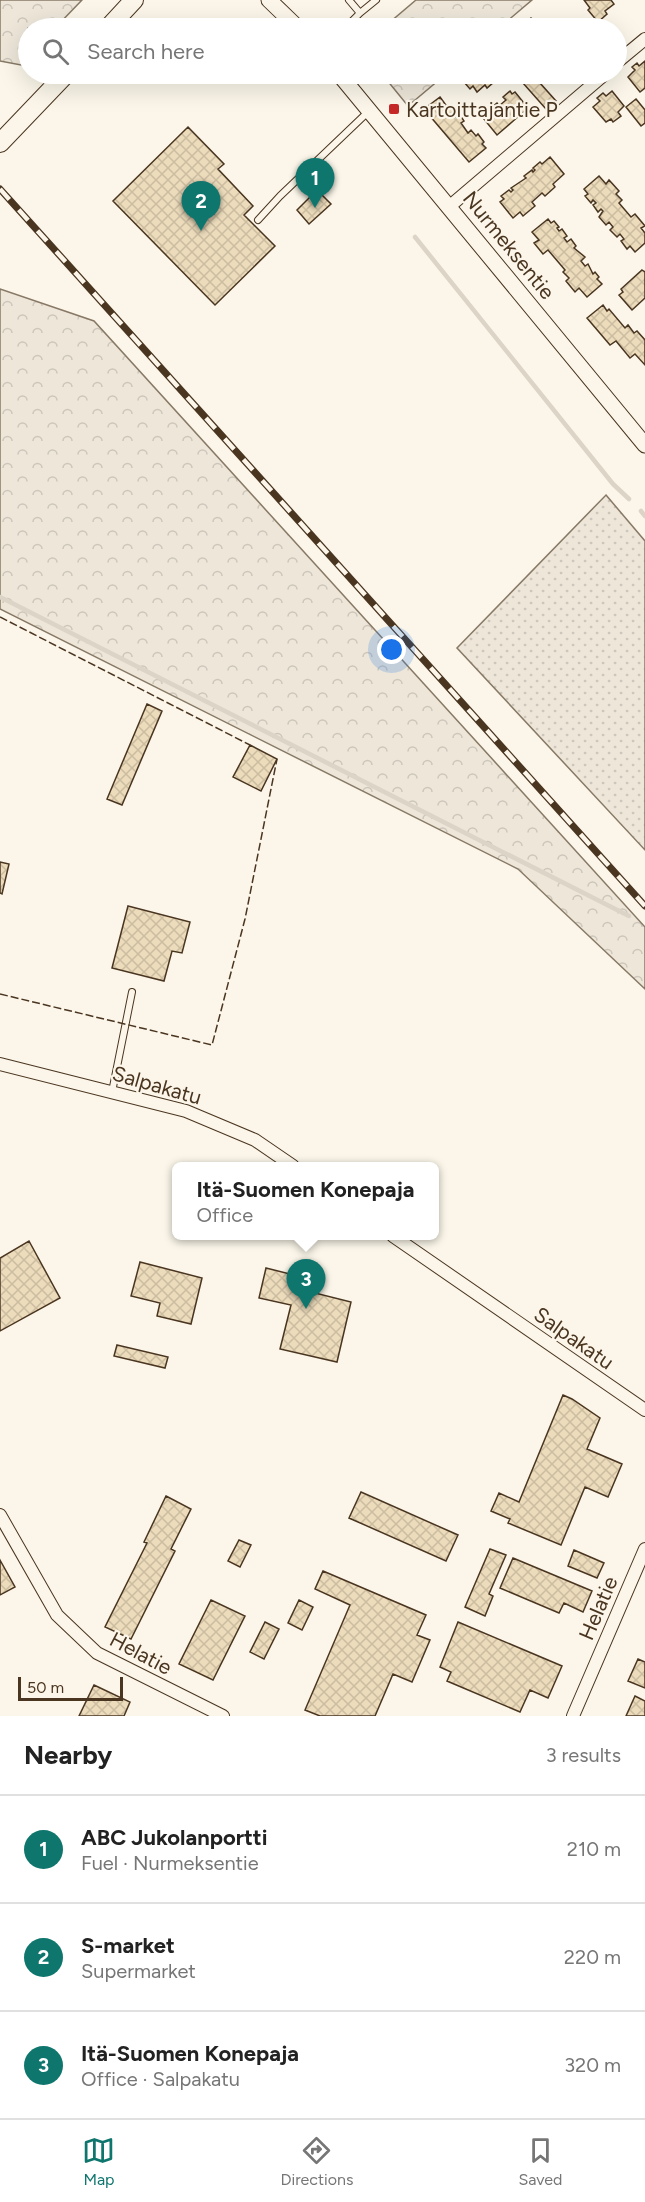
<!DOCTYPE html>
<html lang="en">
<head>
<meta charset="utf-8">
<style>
  body { margin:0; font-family:Figtree,sans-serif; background:#f2f2f2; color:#222 }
  .scale { position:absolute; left:18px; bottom:15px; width:105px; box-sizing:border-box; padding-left:6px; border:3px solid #4a3520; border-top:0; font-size:16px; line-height:21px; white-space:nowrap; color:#4a3520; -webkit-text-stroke:4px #fbf6e9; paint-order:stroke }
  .you { position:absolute; left:392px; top:650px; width:21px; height:21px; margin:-15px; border:4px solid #fff; border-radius:50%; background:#1a73e8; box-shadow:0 0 0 9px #1a73e833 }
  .badge { display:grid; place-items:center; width:39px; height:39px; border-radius:50%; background:#0f766e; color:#fff; font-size:20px; font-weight:700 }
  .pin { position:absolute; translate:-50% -50px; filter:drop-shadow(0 2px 3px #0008) }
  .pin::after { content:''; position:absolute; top:32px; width:21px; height:18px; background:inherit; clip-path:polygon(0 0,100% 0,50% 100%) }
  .popup { position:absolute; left:172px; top:1162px; width:267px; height:78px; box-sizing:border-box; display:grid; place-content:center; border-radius:9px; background:#fff; filter:drop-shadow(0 2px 4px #0005); font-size:20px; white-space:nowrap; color:#767676 }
  .popup b { font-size:22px; color:#222 }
  .popup::after { content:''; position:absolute; left:50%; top:100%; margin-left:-12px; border:12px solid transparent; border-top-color:#fff }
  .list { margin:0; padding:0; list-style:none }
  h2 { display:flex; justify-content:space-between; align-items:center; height:78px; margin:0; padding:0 24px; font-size:26px }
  h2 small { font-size:20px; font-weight:400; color:#767676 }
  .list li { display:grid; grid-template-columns:39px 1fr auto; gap:18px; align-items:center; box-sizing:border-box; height:108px; padding:0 24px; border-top:2px solid #e0e0e0 }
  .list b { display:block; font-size:22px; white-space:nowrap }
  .list p { margin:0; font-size:20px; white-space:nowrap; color:#767676 }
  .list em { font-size:20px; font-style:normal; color:#767676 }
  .icon { flex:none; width:33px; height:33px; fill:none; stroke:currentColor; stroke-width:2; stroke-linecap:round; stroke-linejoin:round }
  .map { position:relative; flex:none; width:645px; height:1716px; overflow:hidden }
  .search { position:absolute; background:#fff; box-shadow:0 6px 24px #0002; left:18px; right:18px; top:18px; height:66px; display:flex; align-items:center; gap:15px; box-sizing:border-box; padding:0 21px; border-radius:33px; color:#767676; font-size:22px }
  .sheet { height:402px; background:#fff }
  nav { display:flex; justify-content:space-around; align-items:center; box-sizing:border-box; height:84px; border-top:2px solid #e0e0e0; background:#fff; font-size:16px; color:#767676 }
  nav a { display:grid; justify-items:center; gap:3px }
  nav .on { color:#0f766e }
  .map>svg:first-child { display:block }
  .forest { fill:url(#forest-crowns); stroke:#887966; stroke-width:1.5 }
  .park { fill:url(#park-dots); stroke:#887966; stroke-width:1.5 }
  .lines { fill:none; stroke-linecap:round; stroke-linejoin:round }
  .stream { stroke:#dcd4c6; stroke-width:4.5 }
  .building { fill:url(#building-cross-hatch); stroke:#4a3520; stroke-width:1.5 }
  .service-casing { stroke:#4a3520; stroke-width:8 }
  .minor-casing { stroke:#4a3520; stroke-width:14 }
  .tertiary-casing { stroke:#4a3520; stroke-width:17 }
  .secondary-casing { stroke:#4a3520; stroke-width:20 }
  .service { stroke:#fbf6e9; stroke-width:6 }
  .minor { stroke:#fbf6e9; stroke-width:12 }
  .tertiary { stroke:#fbf6e9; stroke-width:15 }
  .secondary { stroke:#fbf6e9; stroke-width:18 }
  .rail-casing { stroke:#4a3520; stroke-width:7 }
  .rail { stroke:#fbf6e9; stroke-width:4.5; stroke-dasharray:14; stroke-linecap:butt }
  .fence { stroke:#4a3520; stroke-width:1.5; stroke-dasharray:8 3; stroke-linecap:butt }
  .poi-dot { fill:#c62828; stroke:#fbf6e9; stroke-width:2 }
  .labels { text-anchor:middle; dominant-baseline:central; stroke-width:4.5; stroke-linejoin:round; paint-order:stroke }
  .poi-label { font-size:21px; fill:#4a3520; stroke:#fbf6e9; text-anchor:start }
  .street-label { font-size:21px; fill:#4a3520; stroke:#fbf6e9 }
</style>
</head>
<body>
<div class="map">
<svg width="645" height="1716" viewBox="0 0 645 1716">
  <defs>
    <pattern id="forest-crowns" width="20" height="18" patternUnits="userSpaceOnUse" patternTransform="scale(1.5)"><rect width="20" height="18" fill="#ede6d9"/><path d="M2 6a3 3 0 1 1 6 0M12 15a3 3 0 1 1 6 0" fill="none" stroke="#cdc6ba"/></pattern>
    <pattern id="park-dots" width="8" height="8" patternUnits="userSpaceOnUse" patternTransform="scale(1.5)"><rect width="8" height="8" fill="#ede6d9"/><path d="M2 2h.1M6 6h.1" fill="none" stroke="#cdc6ba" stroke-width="1.8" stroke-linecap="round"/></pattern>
    <pattern id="building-cross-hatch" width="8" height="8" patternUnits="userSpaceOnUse" patternTransform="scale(1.5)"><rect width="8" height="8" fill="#ecdcbc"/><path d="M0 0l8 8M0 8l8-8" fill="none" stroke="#ccbda1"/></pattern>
  </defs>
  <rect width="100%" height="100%" fill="#fbf6e9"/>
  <path class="forest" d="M0,0h82l-27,28h-27v29l-7,8 -21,-4z
    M416,0h116l-33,28h-116z
    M382,74h64l-38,32z
    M0,289l94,32 551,606v62l-127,-120 -518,-260z"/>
  <path class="park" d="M606,495l39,46v309l-188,-202z"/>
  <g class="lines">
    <path class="stream" d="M415,237l198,247 16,15
      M641,511l4,5
      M0,597l629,319"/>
  </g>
  <path class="building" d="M584,0h27l3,4 -9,7 2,3 -9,8 -10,-12 2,-2z
    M531,18l6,6 2,-2 6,6h-27z
    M645,61v27l-5,4 -12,-15 7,-7 -3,-3 5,-4 2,3z
    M465,74h33l-5,4 2,3 -8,7 -2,-3 -8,7 -4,-6 -3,3 -6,-7 2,-2 -3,-4z
    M515,74h17l24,27 -10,8z
    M510,91l2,3 3,-2 13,16 -31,27 -13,-16 6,-6 -2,-3 9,-7 2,3 7,-6 -3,-3z
    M612,91l12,15 -6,6 3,4 -8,6 -2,-3 -5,3 -13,-15 7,-6 -3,-3 6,-5 3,3z
    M440,97l8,11 3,-3 4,6 -2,2 4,5 3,-3 4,6 -3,2 7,10 3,-3 5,6 2,-2 6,8 -2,2 4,4 -17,14 -45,-53z
    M636,99l9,11v13l-4,3 -15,-19z
    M188,127l36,37 -6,5 35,37 -9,9 31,31 -60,59 -102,-104z
    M550,157l14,17 -11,10 2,3 -10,9 -3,-3 -10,9 3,4 -12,10 -3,-4 -7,6 -13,-16 4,-3 -3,-3 8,-6 2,2 2,-2 -2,-2 15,-10 -2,-2 8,-6 1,2 2,-2 -2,-2 7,-6 2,2z
    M599,176l7,8 3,-4 10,11 -3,3 6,6 -3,3 12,14 4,-3 10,12 -4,2 4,5v10l-10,9 -5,-6 -3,3 -6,-8 3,-2 -4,-5 -3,3 -7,-7 3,-3 -4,-5 -3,3 -7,-8 4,-6 -2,-2 -3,3 -5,-7 3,-2 -3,-3 -2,3 -6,-7 3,-2 -4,-5z
    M317,190l14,14 -22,20 -12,-14z
    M548,219l3,4 3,-2 5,6 -2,1 2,3 3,-2 5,7 -3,2 3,4 4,-3 5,7 -2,2 11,9 -4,4 4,5 3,-2 5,10 2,-2 4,5 -2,2 5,5 -15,13 -8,-9 -4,4 -9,-11 3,-3 -6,-6 2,-2 -17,-20 -5,4 -9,-11 5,-3 -7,-8z
    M642,270l3,2v26l-13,12 -13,-15 4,-3 -2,-3z
    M603,305l4,6 2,-2 16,19 3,-3 6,8 3,-2 8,9v25l-10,-11 -5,4 -14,-17 -6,4 -23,-27z
    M147,704l15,7 -40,94 -15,-6z
    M250,745l27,14 -16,32 -28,-14z
    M0,862l9,2 -7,30 -2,-1z
    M128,906l62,16 -8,31 -10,-2 -8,30 -52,-13z
    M29,1241l31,57 -60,33v-73z
    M140,1262l62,16 -11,46 -34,-8 3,-13 -29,-7z
    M266,1268l36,9 -3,12 52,13 -14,60 -57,-13 11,-44 -32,-7z
    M117,1345l51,12 -3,11 -51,-12z
    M563,1395l9,4 28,19 -13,31 35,15 -14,33 -23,-10 -24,58 -53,-22 2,-4 -19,-8 8,-18 20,9z
    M361,1492l97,43 -12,26 -97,-43z
    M166,1496l25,13 -20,40 4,2 -44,88 -26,-12 42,-84 -3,-1z
    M239,1540l12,5 -11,22 -12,-6z
    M490,1549l16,6 -17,39 4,2 -8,20 -20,-9z
    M574,1550l30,13 -7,15 -29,-12z
    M513,1558l79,33 -9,21 -19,-9 -5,10 -59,-25z
    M0,1560l15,27 -15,8z
    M323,1571l103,44 -9,20 13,5 -18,42 -19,-8 -18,42h-55l-15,-6 45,-105 -35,-16z
    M211,1600l34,16 -32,64 -34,-16z
    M299,1600l14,7 -11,23 -14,-7z
    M265,1622l14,7 -15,30 -14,-7z
    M458,1622l104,44 -14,32 -18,-8 -10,22 -73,-31 4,-9 -11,-5z
    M638,1659l7,3v26l-17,-7z
    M94,1685l36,17 -6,14h-45z
    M635,1696l10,5v15h-19z"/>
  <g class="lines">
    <g class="service-casing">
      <path id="service" d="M360,13l16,-13
        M345,28l15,-15 -11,-13
        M258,220l22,-24 89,-85
        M112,1092l20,-100"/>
    </g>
    <g class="minor-casing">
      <path id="minor" d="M616,63l29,-24
        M450,206l155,-132
        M0,1064l186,47 69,29 38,26
        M393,1236l252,174
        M0,1515l57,100 40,38 126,63
        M573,1716l72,-167"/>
    </g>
    <g class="tertiary-casing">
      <path id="tertiary" d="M269,0l29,28
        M339,74l306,371"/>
    </g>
    <g class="secondary-casing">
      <path id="secondary" d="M108,28l26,-28
        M0,143l66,-69"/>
    </g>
    <use href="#service" class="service"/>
    <use href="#minor" class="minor"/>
    <use href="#tertiary" class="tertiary"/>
    <use href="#secondary" class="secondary"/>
    <g class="rail-casing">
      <path id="rail" d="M0,189l645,717"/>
    </g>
    <use href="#rail" class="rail"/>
    <path class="fence" d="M0,617l250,128
      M0,994l212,51 33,-126 32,-160"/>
  </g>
  <rect class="poi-dot" x="388" y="103" width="12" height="12" rx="3"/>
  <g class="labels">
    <g class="poi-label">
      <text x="406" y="109">Kartoittajantie P</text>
    </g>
    <g class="street-label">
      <text transform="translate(509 245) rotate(51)">Nurmeksentie</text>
      <text transform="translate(157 1085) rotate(16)">Salpakatu</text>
      <text transform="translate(574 1338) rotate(35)">Salpakatu</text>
      <text transform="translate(598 1608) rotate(-67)">Helatie</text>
      <text transform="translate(141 1653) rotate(28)">Helatie</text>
    </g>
  </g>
</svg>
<div class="scale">50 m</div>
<div class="you"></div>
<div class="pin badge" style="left:315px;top:208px">1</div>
<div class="pin badge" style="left:201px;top:231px">2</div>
<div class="pin badge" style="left:306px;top:1309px">3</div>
<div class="popup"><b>Itä-Suomen Konepaja</b>Office</div>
<div class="search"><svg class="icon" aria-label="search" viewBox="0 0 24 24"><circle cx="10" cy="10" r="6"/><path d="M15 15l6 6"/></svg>Search here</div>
</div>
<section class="sheet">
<h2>Nearby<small>3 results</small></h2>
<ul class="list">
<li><span class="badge">1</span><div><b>ABC Jukolanportti</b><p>Fuel · Nurmeksentie</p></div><em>210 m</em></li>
<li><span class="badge">2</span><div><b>S-market</b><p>Supermarket</p></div><em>220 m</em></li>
<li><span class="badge">3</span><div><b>Itä-Suomen Konepaja</b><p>Office · Salpakatu</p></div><em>320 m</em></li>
</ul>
</section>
<nav>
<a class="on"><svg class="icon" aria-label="map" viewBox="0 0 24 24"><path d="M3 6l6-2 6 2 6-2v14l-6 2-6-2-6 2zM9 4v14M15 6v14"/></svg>Map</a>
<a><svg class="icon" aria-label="directions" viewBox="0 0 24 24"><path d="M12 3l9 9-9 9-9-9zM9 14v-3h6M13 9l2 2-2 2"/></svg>Directions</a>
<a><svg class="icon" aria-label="saved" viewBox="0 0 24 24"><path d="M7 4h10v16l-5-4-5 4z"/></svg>Saved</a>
</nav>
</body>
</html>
